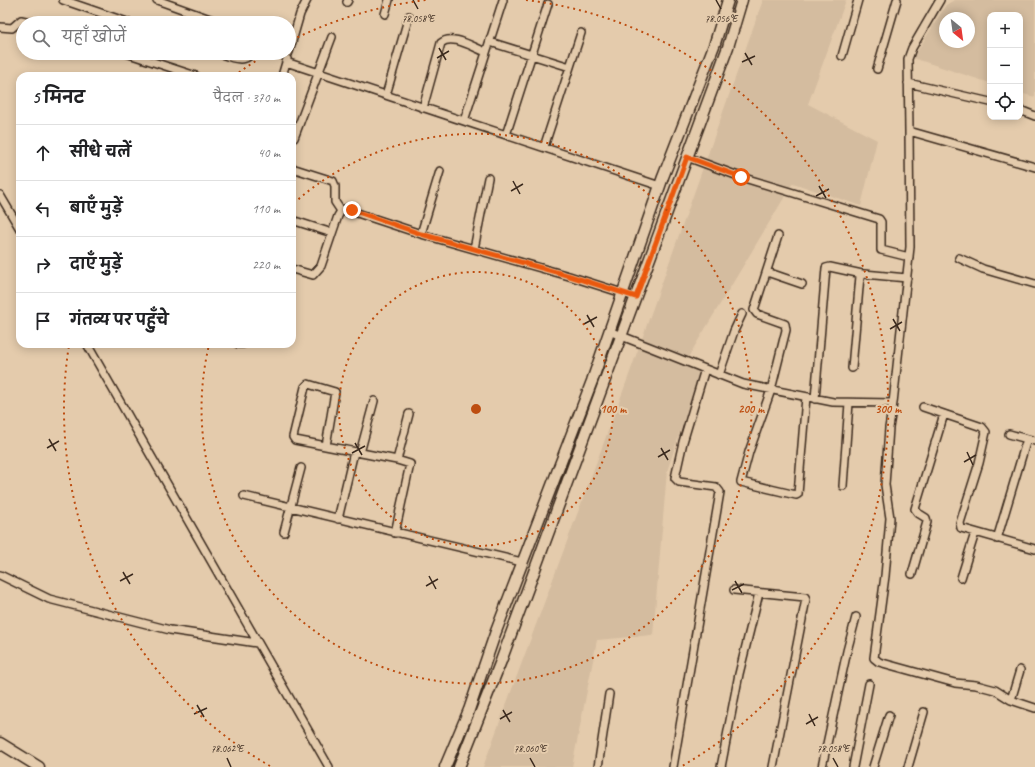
<!DOCTYPE html>
<html lang="hi">
<head>
<meta charset="utf-8">
<style>
  body { margin:0; font-family:Caveat,"Playpen Sans Deva",sans-serif; background:#f2f2f2; color:#202124 }
  .controls { position:absolute; right:12px; top:12px; display:grid; overflow:hidden; border-radius:8px; box-shadow:0 2px 10px #0003 }
  .controls button { width:36px; height:36px; display:grid; place-items:center; padding:0; border:0; border-bottom:1px solid #e0e0e0; background:#fff; color:#202124; font:20px sans-serif }
  .compass { position:absolute; left:939px; top:12px; width:36px; height:36px; border-radius:50%; background:#fff; box-shadow:0 2px 10px #0003; rotate:151deg }
  .stop { position:absolute; width:12px; height:12px; margin:-9px; border:3px solid #ea580c; border-radius:50%; background:#fff }
  .stop.end { background:#ea580c; border-color:#fff; box-shadow:0 1px 4px #0008 }
  .list { margin:0; padding:0; list-style:none }
  h2 { display:flex; justify-content:space-between; align-items:center; height:52px; margin:0; padding:0 16px; font-size:17px }
  h2 small { font-size:13px; font-weight:400; color:#757577 }
  .list li { display:grid; grid-template-columns:26px 1fr auto; gap:12px; align-items:center; box-sizing:border-box; height:56px; padding:0 16px; border-top:1px solid #e0e0e0 }
  .list b { display:block; font-size:15px; white-space:nowrap }
  .list em { font-size:13px; font-style:normal; color:#757577 }
  .icon { flex:none; width:22px; height:22px; fill:none; stroke:currentColor; stroke-width:2; stroke-linecap:round; stroke-linejoin:round }
  .map { position:relative; flex:none; width:1035px; height:767px; overflow:hidden }
  .search { position:absolute; background:#fff; box-shadow:0 2px 10px #0003; left:16px; top:16px; width:280px; height:44px; display:flex; align-items:center; gap:10px; box-sizing:border-box; padding:0 14px; border-radius:22px; color:#757577; font-size:15px }
  .panel { position:absolute; background:#fff; box-shadow:0 2px 10px #0003; left:16px; top:72px; width:280px; height:276px; border-radius:12px }
  .map>svg:first-child { display:block }
  .built { fill:#d4bc9f; fill-rule:evenodd }
  .lines { fill:none; stroke-linecap:round; stroke-linejoin:round }
  .street-casing { stroke:#3b2a1e; stroke-width:10 }
  .secondary-casing { stroke:#3b2a1e; stroke-width:13 }
  .street { stroke:#e4cbac; stroke-width:7 }
  .secondary { stroke:#e4cbac; stroke-width:10 }
  .route { stroke:#ea580c; stroke-width:5 }
  .ticks { fill:none; stroke:#3b2a1e; stroke-width:1.5 }
  .ring { fill:none; stroke:#bd4d10; stroke-width:2; stroke-dasharray:2 4 }
  .ticks-label { font-size:10px; text-anchor:middle; fill:#3b2a1e; stroke:#e4cbac; stroke-width:4; stroke-linejoin:round; paint-order:stroke }
  .centre { fill:#bd4d10; stroke:#e4cbac; stroke-width:2 }
  .ring-label { font-size:12px; text-anchor:middle; font-weight:bold; fill:#bd4d10; stroke:#e4cbac; stroke-width:4; stroke-linejoin:round; paint-order:stroke }
</style>
</head>
<body>
<div class="map">
<svg width="1035" height="767" viewBox="0 0 1035 767">
  <rect width="100%" height="100%" fill="#e4cbac"/>
  <filter id="ink" filterUnits="userSpaceOnUse"><feTurbulence type="fractalNoise" baseFrequency=".025" numOctaves="2"/><feDisplacementMap in="SourceGraphic" scale="8" xChannelSelector="R" yChannelSelector="G"/><feConvolveMatrix kernelMatrix="1 2 1 2 8 2 1 2 1" color-interpolation-filters="sRGB"/></filter>
  <g filter="url(#ink)">
    <path class="built" d="M763,0h83l-38,104 69,36 -16,66 -68,-23 -109,181 17,5 -34,102 -14,164 -56,5 -25,127h-89l146,-392z
      M954,0h81v97l-15,-4v-78h-30v68l-77,-25 33,-53zM945,18h24v24h-24z"/>
    <g class="lines">
      <g class="street-casing">
        <path id="street" d="M63,0l67,23
          M157,0l64,23
          M347,2l1,-2
          M385,14l4,-14
          M0,27l12,1 9,-8 14,3
          M490,42l80,25
          M289,52l11,-38 7,-14
          M126,53l70,23
          M218,53c12,4 26,11 34,0
          M842,56l16,-56
          M286,62l374,124
          M877,69l20,-69
          M282,76l5,-17
          M908,83l82,19
          M386,95l23,-79
          M423,108l18,-65c11,-10 33,5 45,9
          M1020,110l15,6
          M464,121l39,-121
          M909,131l-1,-72 4,-11 28,-48
          M506,135l42,-131
          M294,138l38,-101
          M544,147l37,-114
          M687,157l54,20 138,42 2,3v28l28,7
          M292,168l41,13 2,5v16l6,9
          M0,195l20,34
          M292,220l40,13
          M421,234l19,-63
          M778,236l-24,74 3,4 28,10 1,6 -15,60 -22,62 -8,30 55,13 2,-1 8,-97
          M474,249l14,-71
          M959,258l24,11 52,15
          M292,269l21,6 8,-9 17,-50 3,-5 4,-2 76,25 148,42 66,21
          M767,272l35,12
          M609,331l134,53 90,18 60,1 17,-156 -1,-116 126,36
          M87,344l242,423
          M238,344h5
          M852,368l8,-92 4,-2 43,4
          M719,375l15,-44 8,-17
          M815,399l11,-131 4,-1 32,7
          M893,403l-4,25 -4,57 5,33 -5,58 -11,82 5,4 76,21 21,2 19,5 16,10 24,8
          M923,407l59,20 4,5 -7,31 -19,60 1,5 74,21
          M1009,434l26,7
          M326,446l9,-54 -27,-8 -3,3 -12,50 2,3 102,20 13,4 -15,69
          M360,453l14,-52
          M397,460l12,-46
          M843,486l6,-83
          M244,496l278,66
          M338,519l16,-67
          M284,532l17,-64
          M997,539l30,-100
          M912,574l15,-52 -1,-4 -8,-5 -3,-4 29,-95
          M0,575l49,24 121,31 87,13
          M961,578l14,-45
          M734,590l71,7 1,2 -33,168
          M1011,700l9,-30
          M598,767l11,-73
          M673,767l47,-275 -4,-5 -37,-5 -4,-4 8,-36 22,-73
          M721,767l18,-93 20,-81
          M822,767l25,-116 9,-34
          M853,767l16,-83
          M873,767l16,-52
          M908,767l16,-55"/>
      </g>
      <g class="secondary-casing">
        <path id="secondary" d="M0,743l39,24
          M445,767l24,-57 26,-76 97,-253 71,-204 52,-134 13,-43
          M459,767l42,-106 227,-614 14,-47"/>
      </g>
      <use href="#street" class="street"/>
      <use href="#secondary" class="secondary"/>
    </g>
  </g>
  <g class="lines" filter="url(#ink)">
    <path class="route" d="M352,210l69,24 149,42 66,21 51,-140 54,20"/>
  </g>
  <path class="ticks" d="M413,0l5,9M716,0l5,9M439,48l7,12M745,53l7,12M437,58l12,-7M742,62l13,-6M513,181l7,13M819,186l7,12M511,191l12,-7M816,196l13,-7M587,315l7,12M893,319l7,12M584,324l13,-7M890,329l12,-7M49,439l7,12M355,443l7,12M47,448l12,-7M661,448l7,12M967,452l6,13M352,453l13,-7M658,457l12,-7M964,462l12,-7M123,572l7,12M429,576l7,13M120,581l13,-7M735,581l7,12M426,586l12,-7M732,590l12,-6M197,705l7,12M503,710l7,12M194,714l13,-6M809,714l6,12M500,719l12,-7M806,724l12,-7M227,758l4,9M530,758l5,9M833,758l5,9"/>
  <g class="ring">
    <circle cx="476" cy="409" r="137"/>
    <path d="M294 203A275 275 0 1 1 209 345"/>
    <path d="M270 766A412 412 0 0 1 69 345M234 76A412 412 0 0 1 267 54M292 40A412 412 0 0 1 426 0M526 0A412 412 0 0 1 682 766"/>
  </g>
  <g class="ticks-label">
    <text x="418" y="22">78.058°E</text>
    <text x="721" y="22">78.056°E</text>
    <text x="227" y="752">78.062°E</text>
    <text x="530" y="752">78.060°E</text>
    <text x="833" y="752">78.058°E</text>
  </g>
  <circle cx="476" cy="409" r="6" class="centre"/>
  <g class="ring-label">
    <text x="613" y="413">100 m</text>
    <text x="751" y="413">200 m</text>
    <text x="888" y="413">300 m</text>
  </g>
</svg>
<div class="controls">
<button>+</button>
<button>−</button>
<button><svg class="icon" aria-label="locate" viewBox="0 0 24 24"><circle cx="12" cy="12" r="6"/><path d="M12 2v4M12 18v4M2 12h4M18 12h4"/></svg></button>
</div>
<svg class="compass" viewBox="-18 -18 36 36"><path d="M0-13l5 13h-10z" fill="#e53935"/><path d="M0 13l5-13h-10z" fill="#757577"/></svg>
<div class="stop" style="left:741px;top:177px"></div>
<div class="stop end" style="left:352px;top:210px"></div>
<div class="search"><svg class="icon" aria-label="search" viewBox="0 0 24 24"><circle cx="10" cy="10" r="6"/><path d="M15 15l6 6"/></svg>यहाँ खोजें</div>
<section class="panel">
<h2>5 मिनट<small>पैदल · 370 m</small></h2>
<ul class="list">
<li><svg class="icon" aria-label="ahead" viewBox="0 0 24 24"><path d="M12 20V5M6 11l6-6 6 6"/></svg><div><b>सीधे चलें</b></div><em>40 m</em></li>
<li><svg class="icon" aria-label="left" viewBox="0 0 24 24"><path d="M17 20v-9H6M10 6l-5 5 5 5"/></svg><div><b>बाएँ मुड़ें</b></div><em>110 m</em></li>
<li><svg class="icon" aria-label="right" viewBox="0 0 24 24"><path d="M7 20v-9h11M14 6l5 5-5 5"/></svg><div><b>दाएँ मुड़ें</b></div><em>220 m</em></li>
<li><svg class="icon" aria-label="arrive" viewBox="0 0 24 24"><path d="M6 21V4h12l-3 4 3 4H6"/></svg><div><b>गंतव्य पर पहुँचे</b></div></li>
</ul>
</section>
</div>
</body>
</html>
